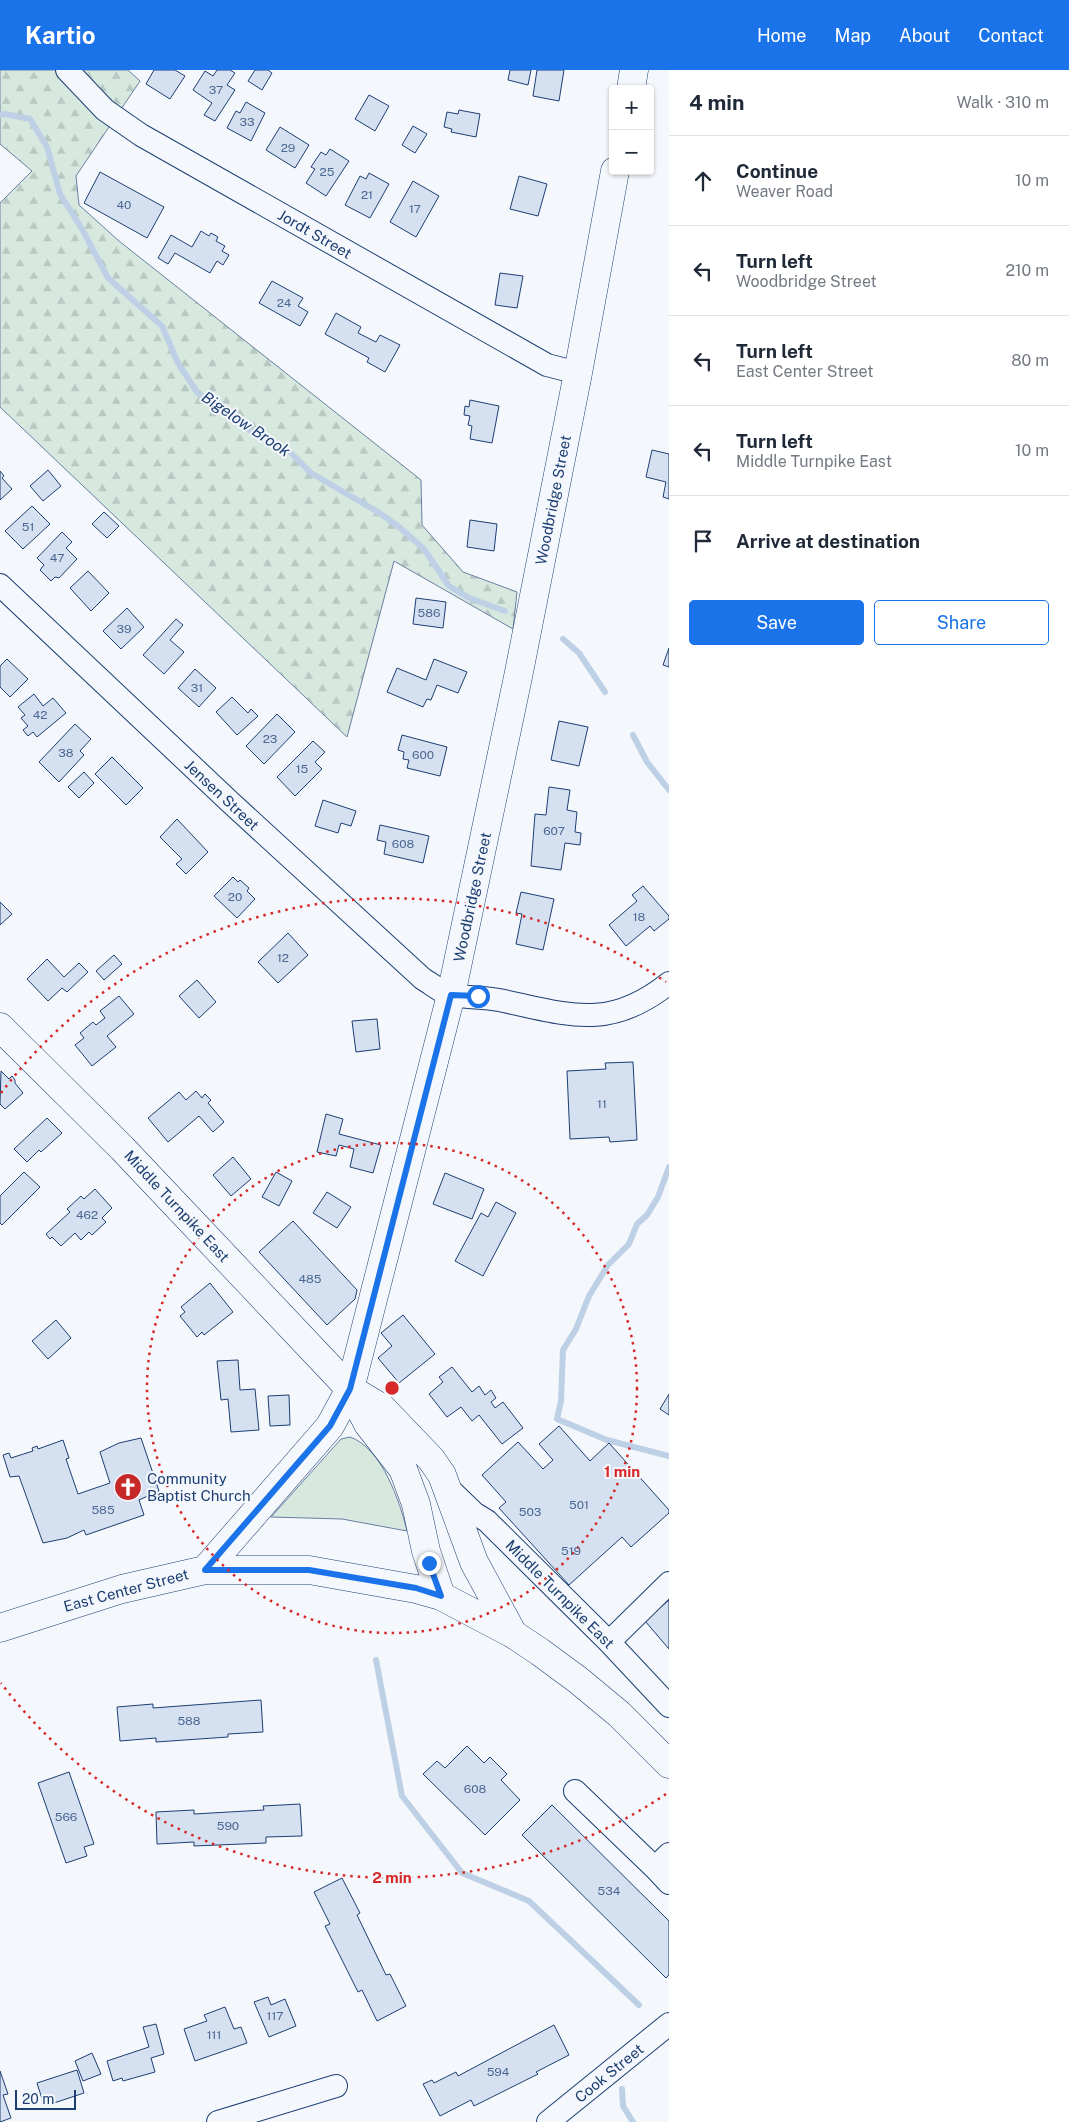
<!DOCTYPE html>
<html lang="en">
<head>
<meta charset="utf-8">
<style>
  body { margin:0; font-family:"Public Sans",sans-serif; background:#f2f2f3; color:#1f2937 }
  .controls { position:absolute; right:15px; top:15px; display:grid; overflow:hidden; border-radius:5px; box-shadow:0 1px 4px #0004 }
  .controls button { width:45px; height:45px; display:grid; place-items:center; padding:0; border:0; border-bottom:1px solid #e0e1e3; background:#fff; color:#1f2937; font:25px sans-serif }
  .scale { position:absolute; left:15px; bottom:12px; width:61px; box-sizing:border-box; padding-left:5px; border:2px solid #1d3f73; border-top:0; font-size:14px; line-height:18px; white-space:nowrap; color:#1d3f73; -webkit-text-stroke:4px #f4f7fb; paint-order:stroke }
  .stop { position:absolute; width:15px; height:15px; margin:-11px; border:4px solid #1a73e8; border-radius:50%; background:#fff }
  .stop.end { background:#1a73e8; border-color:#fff; box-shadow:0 1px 5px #0008 }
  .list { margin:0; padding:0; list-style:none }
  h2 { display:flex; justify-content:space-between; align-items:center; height:65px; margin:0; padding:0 20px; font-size:21px }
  h2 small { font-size:16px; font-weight:400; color:#747a83 }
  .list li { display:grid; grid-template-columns:32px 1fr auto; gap:15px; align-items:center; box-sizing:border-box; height:90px; padding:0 20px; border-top:1px solid #e0e1e3 }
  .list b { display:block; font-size:19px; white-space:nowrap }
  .list p { margin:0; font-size:16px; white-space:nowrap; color:#747a83 }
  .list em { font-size:16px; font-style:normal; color:#747a83 }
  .actions { display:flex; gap:10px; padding:15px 20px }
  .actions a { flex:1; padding:11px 0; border:1px solid #1a73e8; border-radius:5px; text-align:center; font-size:18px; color:#1a73e8 }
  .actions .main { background:#1a73e8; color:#fff }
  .icon { flex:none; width:28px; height:28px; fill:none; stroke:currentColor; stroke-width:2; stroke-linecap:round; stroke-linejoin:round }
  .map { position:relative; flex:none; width:669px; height:2052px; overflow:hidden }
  header { display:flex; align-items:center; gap:30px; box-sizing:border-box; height:70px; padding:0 25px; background:#1a73e8; color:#fff }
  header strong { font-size:24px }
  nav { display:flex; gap:28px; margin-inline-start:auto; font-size:18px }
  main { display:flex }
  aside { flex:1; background:#fff }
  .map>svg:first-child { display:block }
  .forest { fill:url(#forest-firs); stroke:#687fa3 }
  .park { fill:#d7e8df; stroke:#687fa3 }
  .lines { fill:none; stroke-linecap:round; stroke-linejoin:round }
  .stream { stroke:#bed0e5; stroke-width:6 }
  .building { fill:#d5e0f0; stroke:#1d3f73 }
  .minor-casing { stroke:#1d3f73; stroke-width:24 }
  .major-casing { stroke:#1d3f73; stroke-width:29 }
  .minor { stroke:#f4f7fb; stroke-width:22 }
  .major { stroke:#f4f7fb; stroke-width:28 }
  .route { stroke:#1a73e8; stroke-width:6 }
  .ring { fill:none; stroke:#d62828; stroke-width:2.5; stroke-dasharray:2.5 5 }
  .labels { text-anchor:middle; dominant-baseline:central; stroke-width:4; stroke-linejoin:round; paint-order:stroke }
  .number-label { font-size:12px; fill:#4b6792 }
  .street-label { font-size:15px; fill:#1d3f73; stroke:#f4f7fb }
  .poi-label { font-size:15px; fill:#1d3f73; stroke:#f4f7fb; text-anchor:start }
  .water-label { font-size:16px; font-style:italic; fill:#1d3f73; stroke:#f4f7fb }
  .centre { fill:#d62828; stroke:#f4f7fb; stroke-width:2.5 }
  .ring-label { font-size:15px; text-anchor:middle; font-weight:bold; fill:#d62828; stroke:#f4f7fb; stroke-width:4; stroke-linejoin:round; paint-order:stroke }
</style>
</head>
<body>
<header>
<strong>Kartio</strong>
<nav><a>Home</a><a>Map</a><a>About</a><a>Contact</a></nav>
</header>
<main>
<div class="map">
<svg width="669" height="2052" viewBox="0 0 669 2052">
  <defs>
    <pattern id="forest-firs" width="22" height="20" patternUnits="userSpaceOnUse" patternTransform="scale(1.25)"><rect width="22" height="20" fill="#d7e8df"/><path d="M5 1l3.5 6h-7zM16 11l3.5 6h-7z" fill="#b8c8c3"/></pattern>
  </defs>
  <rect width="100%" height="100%" fill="#f4f7fb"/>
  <path class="forest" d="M0,0h128l12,11 -64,95 3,29 40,36 302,239 1,45 41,47 54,20 -4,37 -119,-68 -47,176 -347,-330v-204l32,-32 -32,-27z"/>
  <path class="park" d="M350,1367c32,11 50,65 57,94l-65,-12 -71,-2 70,-78z"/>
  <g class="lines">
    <path class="stream" d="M0,45l5,-1 25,5 17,28 13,47 22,35 26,49 54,48 16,37 19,29 58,42 34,17 22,22 67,39 21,15 25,22 25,37 20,12 36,13
      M563,569l16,14 26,39
      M633,665l14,27 22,28
      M669,1097l-11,30 -11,18 -10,9 -8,20 -21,21 -19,31 -13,33 -13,21 -2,51 -4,18 50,21 62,16
      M376,1590l26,136 60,77 67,28 110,104
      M622,2019l1,17 10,16"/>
  </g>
  <path class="building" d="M154,0h21l10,6 -15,23 -24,-15z
    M217,0h13l5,3 -8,12 8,5 -20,31 -11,-6 8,-12 -19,-13 12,-19 8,5z
    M255,0h13l4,3 -10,17 -14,-9z
    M510,0h21l-3,15 -20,-5z
    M537,0h27l-5,31 -26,-5z
    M369,25l20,11 -14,25 -20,-12z
    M246,32l19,11 -14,28 -24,-13 9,-17 4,2z
    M459,40l21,4 -4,23 -25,-5 1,-3 -8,-2 3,-15 11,2z
    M413,56l14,8 -12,19 -13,-8z
    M280,57l29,18 -14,23 -29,-18z
    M330,79l19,12 -23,35 -20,-13 9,-14 -4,-2 10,-15 5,3z
    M100,102l64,35 -17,31 -63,-35z
    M369,103l20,11 -19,34 -25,-13 15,-29 6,3z
    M519,106l28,8 -9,32 -28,-7z
    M413,111l26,15 -23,41 -26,-15z
    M201,161l8,5 2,-3 7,4 -2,4 9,5 -3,5 7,4 -6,10 -6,-4 -7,12 -35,-20 -7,11 -10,-6 13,-23 21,12z
    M500,203l23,3 -6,32 -22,-3z
    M272,211l31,17 -5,8 10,6 -8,14 -41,-23z
    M336,243l25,14 -3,6 18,9 4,-7 20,10 -15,27 -18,-10 2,-4 -44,-24z
    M470,330l29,6 -7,37 -22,-4 2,-13 -4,-1 2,-9 -6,-1 1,-9 4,1z
    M652,380l17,4v45l-6,-2 3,-15 -20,-5z
    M48,400l13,16 -18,15 -13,-15z
    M0,401l4,5 -2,2 10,11 -12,11z
    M32,436l18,18 -27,25 -18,-18z
    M104,442l15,14 -12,12 -15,-14z
    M470,450l27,4 -3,27 -27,-4z
    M62,462l10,10 -6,6 11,11 -18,19 -4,-1 -4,4 -11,-11 4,-5 -7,-7z
    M88,501l21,22 -18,18 -21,-23z
    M416,528l30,4 -3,26 -30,-4z
    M127,538l17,19 -23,22 -18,-18z
    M176,549l7,6 -13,15 14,12 -20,22 -21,-19z
    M669,578v19l-6,-2z
    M7,589l21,20 -18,18 -10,-10v-21z
    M434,589l33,13 -9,21 -21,-8 -6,15 -4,-1 -4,8 -36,-15 10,-24 29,12z
    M195,599l21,19 -17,19 -21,-19z
    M34,624l9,12 10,-8 13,15 -29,24 -4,-5 -5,4 -5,-6 5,-4 -7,-8 4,-3 -7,-8z
    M232,627l16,16 3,-4 7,7 -21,19 -21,-23z
    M277,644l18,18 -31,32 -18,-18z
    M559,651l29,6 -9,39 -28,-6z
    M75,654l16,15 -11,12 4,4 -25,27 -20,-20z
    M402,665l45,12 -7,29 -33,-8 2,-8 -6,-1 1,-7 -6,-2z
    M313,671l12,11 -10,10 7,7 -27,27 -18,-19z
    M112,687l31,31 -17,17 -31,-31z
    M84,702l10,11 -15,15 -11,-11z
    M549,717l21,3 -3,20 10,2 -2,20 6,1 -1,12 -15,-2 -4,27 -30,-4 4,-52 11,1z
    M323,730l33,11 -5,15 -10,-3 -3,10 -23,-7z
    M177,749l31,33 -22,22 -10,-10 6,-5 -22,-22z
    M380,755l49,11 -6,27 -39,-9 2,-12 -9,-2z
    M233,807l5,5 2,-2 9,8 -2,3 8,8 -18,19 -23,-22z
    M643,816l26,30v3l-15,12 -4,-5 -24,20 -17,-21 28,-24 -5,-6z
    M521,822l33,7 -11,51 -27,-6 6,-30 -6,-1z
    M0,832l12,12 -12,11z
    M288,863l20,22 -30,28 -20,-21z
    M114,885l8,9 -18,16 -8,-9z
    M47,889l17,18 15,-14 9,9 -21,20 -5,-4 -14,13 -21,-22z
    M197,910l19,22 -17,16 -20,-22z
    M119,926l15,18 -27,22 9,11 -24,19 -17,-21 9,-7 -4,-5 13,-11 3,3 9,-7 -5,-7z
    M377,949l3,30 -24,3 -4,-31z
    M633,992l4,78 -27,2 -1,-5 -39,2 -3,-68 39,-2 -1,-6z
    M1,1001l8,8 3,-3 3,4v3l8,10 -18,16 -5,-5z
    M196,1021l6,7 3,-4 6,6 -3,3 16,19 -11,10 -14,-16 -31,26 -20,-24 31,-26 7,8z
    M326,1044l17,5 -4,15 42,11 -8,28 -23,-6 4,-18 -15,-4 -3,11 -19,-4z
    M47,1048l15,15 -21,19 -2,-2 -12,12 -13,-13z
    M233,1087l18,22 -20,17 -18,-21z
    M24,1102l16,15 -38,38 -2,-2v-27z
    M276,1102l16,9 -13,25 -17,-9z
    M445,1103l39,16 -12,30 -39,-15z
    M95,1119l17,19 -10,10 4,4 -14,13 -3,-3 -8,8 -6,-7 -14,13 -9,-9 -2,2 -4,-5 24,-22 -3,-3 14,-13 3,3z
    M327,1122l24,15 -14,21 -24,-15z
    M496,1132l20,11 -33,63 -28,-15 26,-48 7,4z
    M293,1151l64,69 -2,9 -28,26 -68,-73z
    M210,1213l23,29 -29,23 -2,-3 -5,5 -17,-21 5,-4 -4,-5z
    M403,1245l32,39 -36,29 -21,-25 14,-12 -11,-13z
    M56,1250l15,18 -23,21 -16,-18z
    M238,1290l2,30 15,-1 4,41 -28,2 -3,-33 -7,1 -4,-39z
    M452,1297l20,25 7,-6 6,9 6,-5 5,8 -5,4 4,6 8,-6 20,26 -21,16 -23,-29 -7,6 -11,-14 -14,10 -18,-23 14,-12 -4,-5z
    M669,1324v21l-9,-6z
    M289,1325l1,30 -20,1 -2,-30z
    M559,1356l31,35 19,-18 60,67v3l-38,34 -9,-10 -53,48 -70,-77 7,-6 -24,-27 36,-33 25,27 10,-9 -14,-16z
    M141,1368l18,53 -20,9 5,15 -58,20 -2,-5 -17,8 -24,5 -24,-67 -9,1 -7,-22 6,-2 2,5 22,-7 -1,-3 5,-2 1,3 25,-9 6,18 -3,1 12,35 32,-11 -10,-31 19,-9z
    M669,1530v49l-24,-28z
    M261,1630l2,32 -35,2v3l-72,5v-4l-36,3 -3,-34 36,-3v4z
    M467,1676l17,17 6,-6 17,17 -6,6 19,20 -35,35 -62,-61 14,-13 8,7z
    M69,1702l25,72 -10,3 3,9 -21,7 -28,-80z
    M300,1734l2,32 -36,1v6l-72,3v-4l-37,2 -1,-32 38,-2v4l70,-4 -1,-4z
    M552,1735l117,116v54l-3,3 -144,-143z
    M342,1808l18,35 -3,2 29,60 4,-1 16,32 -29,15 -15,-31 -4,2 -33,-66 5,-2 -16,-32z
    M268,1927l3,8 14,-6 11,27 -27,11 -15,-35z
    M225,1937l9,22 7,-2 6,16 -52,18 -11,-32 23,-8 -3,-6z
    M156,1954l8,30 -13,4 4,14 -32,9 -1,-3 -9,3 -6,-20 42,-14 -6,-20z
    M554,1955l15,30 -33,17 2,2 -64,32 -3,-6 -31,16 -17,-32 9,-4 2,3 22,-11 2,4z
    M92,1983l9,21 -18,7 -8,-20z
    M77,2000l7,23 -30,10 -1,-4 -10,3 -6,-19z
    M0,2001l8,23 -5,1 8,23 -11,4z"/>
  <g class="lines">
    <g class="minor-casing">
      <path id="minor" d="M67,0l38,40 36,25 406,230 31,8
        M0,515l230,217 193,177c9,5 20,15 30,16 15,3 30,2 46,5 68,14 109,32 170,-17
        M447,1417l27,26 13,8 122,121 60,64
        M609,1572l60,-59
        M575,1721l80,77 14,-14
        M655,1798l14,15
        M218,2052l118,-36
        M548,2052l121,-98"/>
    </g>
    <g class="major-casing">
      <path id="major" d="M631,19l3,-19
        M0,957l122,121 228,241 32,19 49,51 11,16 32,87 39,72
        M350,1319l18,35 35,45 13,35 10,47 15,45
        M205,1500l125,-144 20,-37 101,-394 67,-318 60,-304 37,-202
        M0,1558l122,-39 83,-19h104l107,19 25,7 72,38 27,18 38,28 41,34 50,50"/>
    </g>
    <use href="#minor" class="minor"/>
    <use href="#major" class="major"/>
  </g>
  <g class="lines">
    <path class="route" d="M429,1493l12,33 -25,-8 -107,-18h-104l125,-144 20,-37 101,-394 27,1"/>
  </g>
  <g class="ring">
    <circle cx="392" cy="1318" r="245"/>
    <path d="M666 1724A490 490 0 0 1 1 1613M1 1023A490 490 0 0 1 666 912"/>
  </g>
  <defs>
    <g id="church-disc" transform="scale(1.4375)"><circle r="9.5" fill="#c62828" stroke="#f4f7fb"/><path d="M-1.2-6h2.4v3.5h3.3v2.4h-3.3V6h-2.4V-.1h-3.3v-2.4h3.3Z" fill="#fff"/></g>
  </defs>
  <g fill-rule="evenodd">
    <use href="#church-disc" x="128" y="1417"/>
  </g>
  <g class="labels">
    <g class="number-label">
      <text x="216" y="20">37</text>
      <text x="247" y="52">33</text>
      <text x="288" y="78">29</text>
      <text x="327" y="102">25</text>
      <text x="367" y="125">21</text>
      <text x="124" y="135">40</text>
      <text x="415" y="139">17</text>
      <text x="284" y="233">24</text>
      <text x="28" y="457">51</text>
      <text x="57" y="488">47</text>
      <text x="429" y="543">586</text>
      <text x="124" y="559">39</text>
      <text x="197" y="618">31</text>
      <text x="40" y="645">42</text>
      <text x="270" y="669">23</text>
      <text x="66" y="683">38</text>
      <text x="423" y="685">600</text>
      <text x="302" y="699">15</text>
      <text x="554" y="761">607</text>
      <text x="403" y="774">608</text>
      <text x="235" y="827">20</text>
      <text x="639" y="847">18</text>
      <text x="283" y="888">12</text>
      <text x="602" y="1034">11</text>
      <text x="87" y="1145">462</text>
      <text x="310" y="1209">485</text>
      <text x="579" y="1435">501</text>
      <text x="103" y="1440">585</text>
      <text x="530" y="1442">503</text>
      <text x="571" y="1481">519</text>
      <text x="189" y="1651">588</text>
      <text x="475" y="1719">608</text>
      <text x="66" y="1747">566</text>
      <text x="228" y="1756">590</text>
      <text x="609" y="1821">534</text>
      <text x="275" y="1946">117</text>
      <text x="214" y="1965">111</text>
      <text x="498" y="2002">594</text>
    </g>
    <g class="street-label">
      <text transform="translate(315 164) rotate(30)">Jordt Street</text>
      <text transform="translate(553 430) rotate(-79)">Woodbridge Street</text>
      <text transform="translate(222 725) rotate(43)">Jensen Street</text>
      <text transform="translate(472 827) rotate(-78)">Woodbridge Street</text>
      <text transform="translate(177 1136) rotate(47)">Middle Turnpike East</text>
      <text transform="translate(126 1520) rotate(-15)">East Center Street</text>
      <text transform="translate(560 1524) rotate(45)">Middle Turnpike East</text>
      <text transform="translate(609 2003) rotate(-39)">Cook Street</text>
    </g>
    <g class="poi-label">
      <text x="147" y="1408">Community<tspan x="147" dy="17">Baptist Church</tspan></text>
    </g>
    <g class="water-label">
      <text transform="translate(246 354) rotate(34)">Bigelow Brook</text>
    </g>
  </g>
  <circle cx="392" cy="1318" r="8" class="centre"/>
  <g class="ring-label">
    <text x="622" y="1407">1 min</text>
    <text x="392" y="1813">2 min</text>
  </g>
</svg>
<div class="controls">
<button>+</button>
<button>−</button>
</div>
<div class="scale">20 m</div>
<div class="stop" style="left:478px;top:926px"></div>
<div class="stop end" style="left:429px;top:1493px"></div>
</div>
<aside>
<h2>4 min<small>Walk · 310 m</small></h2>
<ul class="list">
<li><svg class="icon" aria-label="ahead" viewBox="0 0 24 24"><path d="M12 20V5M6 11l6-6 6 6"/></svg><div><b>Continue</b><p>Weaver Road</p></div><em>10 m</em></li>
<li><svg class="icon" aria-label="left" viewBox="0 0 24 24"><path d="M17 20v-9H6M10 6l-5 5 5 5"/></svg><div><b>Turn left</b><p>Woodbridge Street</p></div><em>210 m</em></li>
<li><svg class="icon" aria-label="left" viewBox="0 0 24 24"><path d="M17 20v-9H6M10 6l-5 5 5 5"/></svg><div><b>Turn left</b><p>East Center Street</p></div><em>80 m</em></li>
<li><svg class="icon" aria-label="left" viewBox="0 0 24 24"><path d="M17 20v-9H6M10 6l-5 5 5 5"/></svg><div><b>Turn left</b><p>Middle Turnpike East</p></div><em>10 m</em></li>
<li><svg class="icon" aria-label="arrive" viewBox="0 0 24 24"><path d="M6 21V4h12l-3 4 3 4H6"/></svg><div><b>Arrive at destination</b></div></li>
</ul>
<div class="actions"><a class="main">Save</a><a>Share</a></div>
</aside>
</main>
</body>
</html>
